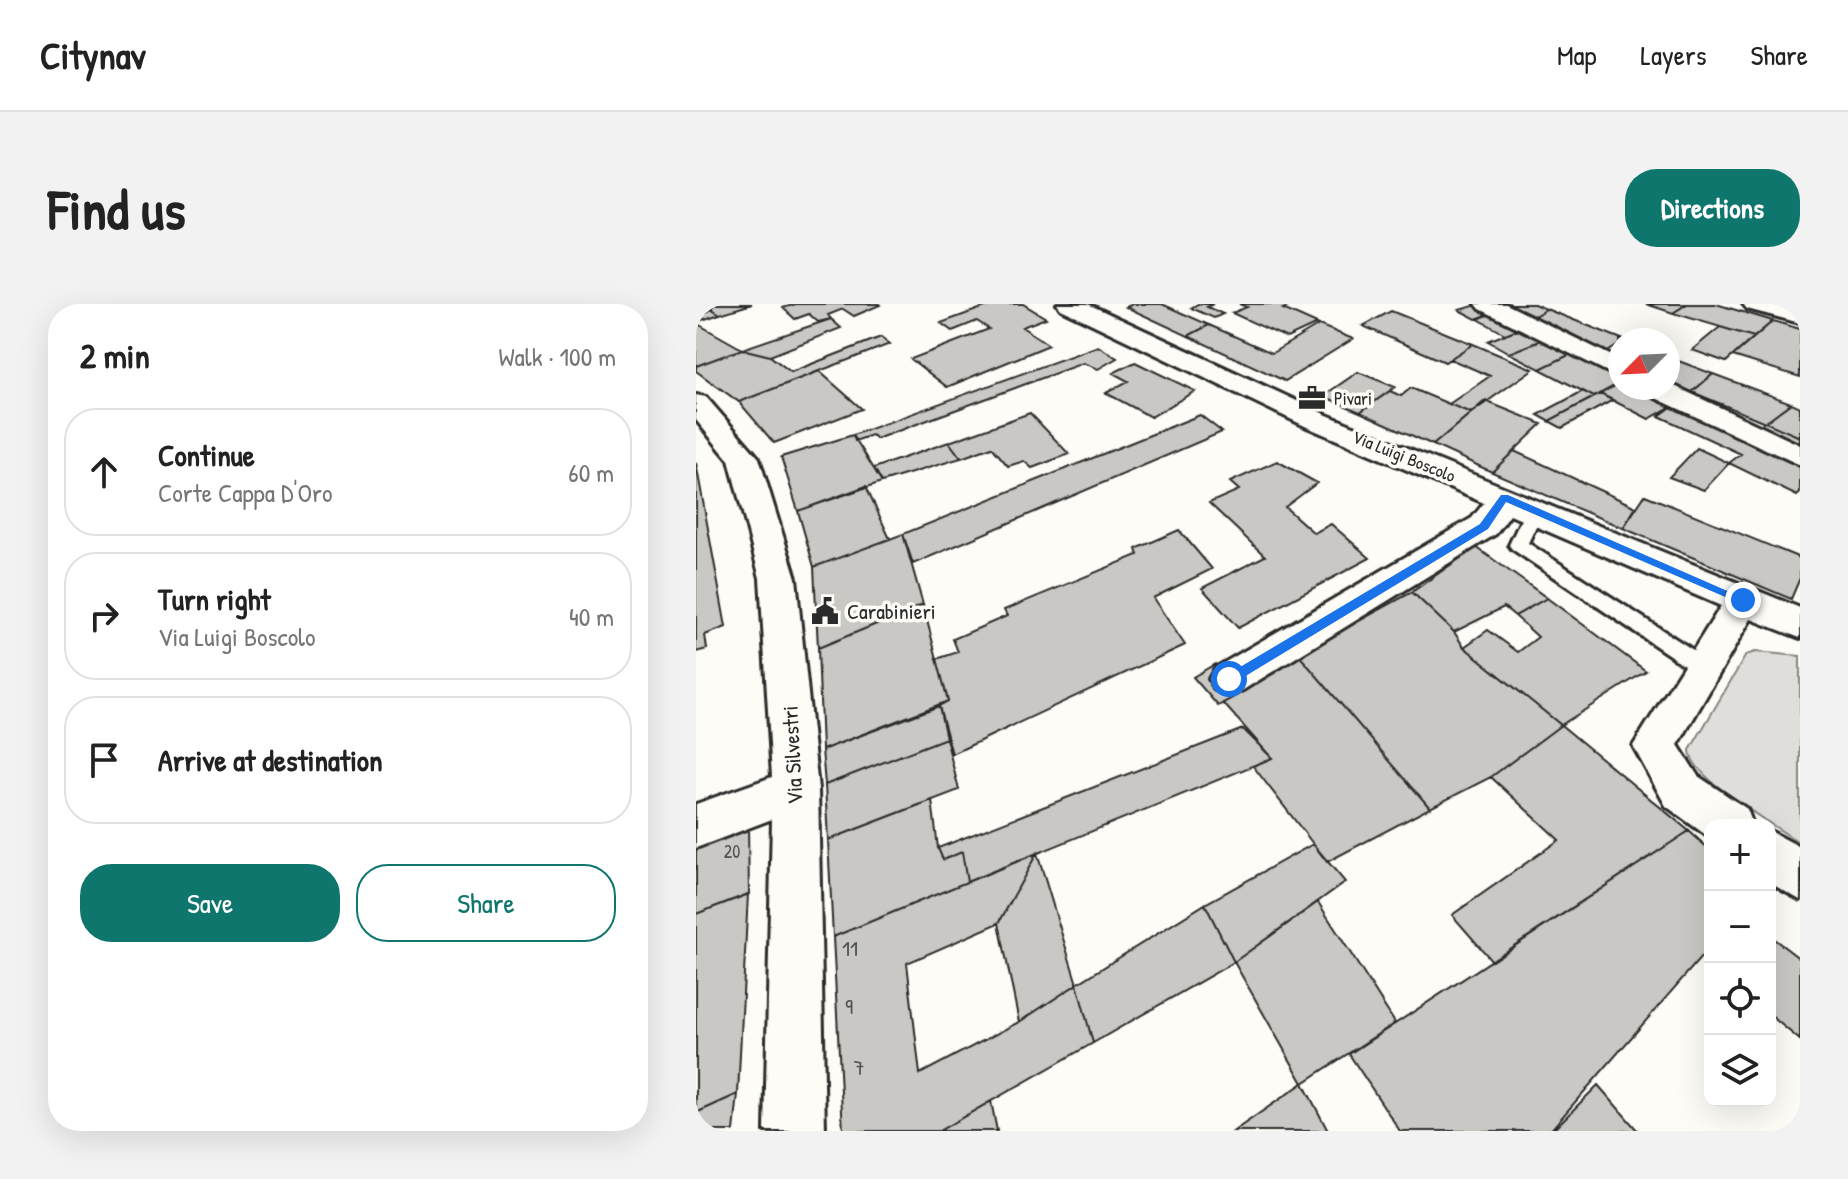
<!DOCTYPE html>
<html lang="en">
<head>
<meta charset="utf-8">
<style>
  body { margin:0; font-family:"Patrick Hand",sans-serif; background:#f2f2f2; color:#222 }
  .controls { position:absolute; right:24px; bottom:24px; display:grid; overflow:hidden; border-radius:16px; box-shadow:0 8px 32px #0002 }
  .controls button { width:72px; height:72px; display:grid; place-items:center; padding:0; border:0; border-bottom:2px solid #e0e0e0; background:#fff; color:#222; font:40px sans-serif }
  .compass { position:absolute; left:912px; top:24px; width:72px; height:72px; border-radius:50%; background:#fff; box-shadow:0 8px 32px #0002; rotate:246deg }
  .stop { position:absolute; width:24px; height:24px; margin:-18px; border:6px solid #1a73e8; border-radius:50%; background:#fff }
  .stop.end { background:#1a73e8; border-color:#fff; box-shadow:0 2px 8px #0008 }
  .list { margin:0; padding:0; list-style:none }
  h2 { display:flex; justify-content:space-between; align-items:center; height:104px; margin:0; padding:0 32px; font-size:34px }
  h2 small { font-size:26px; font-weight:400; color:#767676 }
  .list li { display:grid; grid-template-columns:52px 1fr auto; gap:24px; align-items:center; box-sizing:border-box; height:128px; margin:0 16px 16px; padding:0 16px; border:2px solid #e0e0e0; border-radius:32px }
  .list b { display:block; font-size:30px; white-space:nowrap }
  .list p { margin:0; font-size:26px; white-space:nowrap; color:#767676 }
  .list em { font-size:26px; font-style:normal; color:#767676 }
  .actions { display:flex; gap:16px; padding:24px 32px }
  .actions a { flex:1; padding:18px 0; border:2px solid #0f766e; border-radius:32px; text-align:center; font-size:28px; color:#0f766e }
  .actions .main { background:#0f766e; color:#fff }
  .icon { flex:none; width:44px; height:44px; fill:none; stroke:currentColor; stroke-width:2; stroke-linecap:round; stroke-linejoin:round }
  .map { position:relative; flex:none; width:1104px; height:827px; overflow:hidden; border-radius:32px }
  header { display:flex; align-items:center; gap:48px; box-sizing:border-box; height:112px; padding:0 40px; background:#fff; border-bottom:2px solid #e0e0e0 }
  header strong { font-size:38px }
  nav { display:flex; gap:44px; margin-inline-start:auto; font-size:28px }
  .intro { display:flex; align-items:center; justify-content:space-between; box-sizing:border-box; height:192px; padding:0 48px }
  h1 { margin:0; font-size:56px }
  .button { padding:20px 36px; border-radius:32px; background:#0f766e; color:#fff; font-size:28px; font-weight:700 }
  main { display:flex; gap:48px; padding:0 48px }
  aside { flex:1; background:#fff; border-radius:32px; box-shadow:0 8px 32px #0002 }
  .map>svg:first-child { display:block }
  .green { fill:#dfdeda; stroke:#858482; stroke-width:2 }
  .building { fill:#c9c8c4; stroke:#2b2b2b; stroke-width:2 }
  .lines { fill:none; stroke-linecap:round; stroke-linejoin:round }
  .lane-casing { stroke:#2b2b2b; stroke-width:6 }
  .street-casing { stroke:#2b2b2b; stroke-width:6 }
  .lane { fill:#fdfcf7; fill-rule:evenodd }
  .street { fill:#fdfcf7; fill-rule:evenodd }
  .route { fill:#1a73e8 }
  .labels { text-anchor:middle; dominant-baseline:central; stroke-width:7; stroke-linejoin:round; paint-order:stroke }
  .far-poi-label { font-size:18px; fill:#2b2b2b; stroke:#fdfcf7; text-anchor:start }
  .far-street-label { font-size:18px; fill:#2b2b2b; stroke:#fdfcf7 }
  .number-label { font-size:18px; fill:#525251 }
  .poi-label { font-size:22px; fill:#2b2b2b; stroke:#fdfcf7; text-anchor:start }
  .street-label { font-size:22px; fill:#2b2b2b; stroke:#fdfcf7 }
  .near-number-label { font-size:22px; fill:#525251 }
</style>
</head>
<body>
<header>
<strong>Citynav</strong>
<nav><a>Map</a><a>Layers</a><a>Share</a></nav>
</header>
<div class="intro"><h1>Find us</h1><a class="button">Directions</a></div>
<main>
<aside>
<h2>2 min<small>Walk · 100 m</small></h2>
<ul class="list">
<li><svg class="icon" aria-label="ahead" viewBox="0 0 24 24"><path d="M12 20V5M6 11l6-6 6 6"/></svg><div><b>Continue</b><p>Corte Cappa D'Oro</p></div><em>60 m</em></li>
<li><svg class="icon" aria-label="right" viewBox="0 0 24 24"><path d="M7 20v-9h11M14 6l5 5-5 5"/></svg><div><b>Turn right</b><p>Via Luigi Boscolo</p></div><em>40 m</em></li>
<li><svg class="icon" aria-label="arrive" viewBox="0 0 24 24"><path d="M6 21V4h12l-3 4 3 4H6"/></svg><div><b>Arrive at destination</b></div></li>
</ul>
<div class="actions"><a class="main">Save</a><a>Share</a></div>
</aside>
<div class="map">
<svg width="1104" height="827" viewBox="0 0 1104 827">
  <rect width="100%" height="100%" fill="#fdfcf7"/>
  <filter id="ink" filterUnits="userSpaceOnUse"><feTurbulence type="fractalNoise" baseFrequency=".0125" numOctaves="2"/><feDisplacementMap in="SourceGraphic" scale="16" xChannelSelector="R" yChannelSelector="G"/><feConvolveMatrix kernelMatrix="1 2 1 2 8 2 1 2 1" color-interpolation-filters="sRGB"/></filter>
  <g filter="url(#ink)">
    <path class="green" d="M1059,348l45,4v187c-23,-16 -111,-66 -110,-93l56,-95z"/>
    <path class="building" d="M14,0h42l-32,10 -14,-9z
      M100,0h83l1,1 -26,11 -11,-7 -15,6 3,4 -13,3 -9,-8 -14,5 -12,-11z
      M297,0h30l23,14 -24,9 27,18 -102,42 -36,-28 78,-30 -12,-8 -25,10 -11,-8z
      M437,0h29l47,21 -21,11 -62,-29z
      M502,0h15l-6,3 16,7 -9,4 -23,-10z
      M543,0h47l4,2 -7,3 34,15 -30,14 -55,-25 15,-6z
      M785,0l14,8 -19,7 -17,-9z
      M803,0h35l12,5 -18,11z
      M950,0h41l-14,9z
      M991,0h29l57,17 -19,16 -81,-24z
      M10,1l14,9 -24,8v-14z
      M850,5l78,31h-4v4l-17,11 -75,-35z
      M695,7l82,33 -28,18 -82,-36z
      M799,8l28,15 -18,7 -27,-15z
      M135,15l10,9 -71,28 -28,-7z
      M1077,17l27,8v48l-67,-21z
      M0,19l46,26 -46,17z
      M513,21l63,28 47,-28 34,14 -68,42 -97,-45z
      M827,23l21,12 -35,14 -21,-12z
      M1024,23l34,10 -28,25 -34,-12z
      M185,33l9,7 -151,58 -43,-31v-5l46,-17 28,7 21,16z
      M848,35l29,14 -33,16 -31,-16z
      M777,40l60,25 -62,44 -22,-9 41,-28 -40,-17z
      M402,42l19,12 -19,11 -15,-6 -207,76 -4,-4 -17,6 -2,-6z
      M877,49l47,23v7l-26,14 -54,-28z
      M972,53l45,17 -21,18 -24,-10z
      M439,58l60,29 -44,26 -45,-24 22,-12 -15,-8z
      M123,67l43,38 -88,34 -35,-41z
      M662,68l37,15 -35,25 -37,-16z
      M1017,70l78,29 -26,19 -73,-30z
      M924,79v5h25l32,15 -28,16 -49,-25z
      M715,84l38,16 22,9 -38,32 -73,-33 30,-21 11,5z
      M887,87l11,6 -45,24 -11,-6z
      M904,90l13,6 -51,28 -13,-7z
      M789,97l57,23 -50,48 -59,-27z
      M981,99l123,57v33l-3,3 -68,-33 12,-9 -82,-38z
      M1095,99l9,4v30l-35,-15z
      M334,109l39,41 -37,14 -8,-7 -16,5 -16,-19 -31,11 -12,-16z
      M504,111l22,17 -309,132 -10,-30z
      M1069,118l35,15v13l-47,-21z
      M157,131l29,47 -84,29 -17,-54z
      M253,138l12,16 -79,24 -8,-14z
      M1001,144l32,15 -25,27 -35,-13z
      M818,147l122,56 -13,21 -131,-56z
      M581,157l40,22 -32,24 29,26 17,-9 39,34 -132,70 -36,-40 63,-32 -56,-53 30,-13 -9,-8z
      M0,159l30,164 -21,8 2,14 -11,3z
      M170,182l24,53 -76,28 -16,-56z
      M949,191l155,63v20l-9,21 -168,-71z
      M483,226l33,39 -59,29 32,47 -233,109 -13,-48 9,-5 -11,-42 21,-7 -5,-13 54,-23 -3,-6 134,-55 -2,-6z
      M207,230l20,71 -105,43 -4,-81z
      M780,243l71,51 -32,18 -11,-9 -50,25 -42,-40z
      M716,288l42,40 10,15 97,78 -70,52 -61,31 -132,-154z
      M851,294l99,73 -85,54 -97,-78 24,-17 30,22 20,-15 -23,-21z
      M227,301l25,96 -126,49 -4,-102z
      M602,350l132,154 -103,54 -74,-96 19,-8 -49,-55 18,-10 -5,-6z
      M519,360l26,29 -23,13 -25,-29z
      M243,402l7,32 -121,47 -3,-35z
      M865,421l128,106 -197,130 -40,-46 107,-75 -68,-63z
      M547,425l29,29 -305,124 -5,-30 -19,8 -5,-12z
      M250,434l13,52 -131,50 -3,-55z
      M236,496l6,48 5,12 19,-8 5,30 -134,55 -5,-97z
      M52,522l1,68 -53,20v-69z
      M993,527l21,19v97l-160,184h-150l-51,-77z
      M617,540l32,38 -111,80 -29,-58z
      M341,549l40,131 -58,38 -20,-99z
      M341,549l-38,70 -92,40 13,111 99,-52 58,-38 16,59 -154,88h-96l-10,-194z
      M52,590l-10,200 -42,19v-199z
      M622,598l77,121 -92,60 -69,-121z
      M509,600l29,58 -141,81 -16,-59z
      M1074,632l30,23v81l-30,-25z
      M607,779l25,48h-94z
      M902,781l40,46h-86z
      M42,790l-4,37h-38v-18z
      M295,797l6,30h-58z"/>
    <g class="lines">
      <g class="lane-casing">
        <path id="lane" d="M838,201l9,6 -15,32 182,118 3,6 -3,6 -7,2 -7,-2 -184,-124 -3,-4 16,-34z"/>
      </g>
      <g class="street-casing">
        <path id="street" d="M0,0h16l-4,5 -12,3z
          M361,0h31l239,111 473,193v30l-49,-19 -73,126 20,31 49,33 6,16h-43v13l-44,-32 -33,-60 88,-140 -211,-91 -14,19 -253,156 -14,5 -14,-5 -6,-11 6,-11 257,-150 12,-15 -177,-76 -246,-118z
          M780,0h30l114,56v18l-140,-69z
          M1047,0h39l18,5v14l-53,-14z
          M972,79l132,62v20l-153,-71 -4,-6h25z
          M0,91l10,2 53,61 37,120 22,211 7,342h-60l7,-312 -76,29v-44l76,-27 -12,-199 -31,-118 -33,-40z
          M1074,527l30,16v53l-30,-17z"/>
      </g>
      <use href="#lane" class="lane"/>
      <use href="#street" class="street"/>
    </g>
  </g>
  <path class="route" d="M805,191h7l240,105 -9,3 -233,-101 -18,27 -254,154h-9v-7l255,-152z"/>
  <defs>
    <g id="office-bare" transform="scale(2.16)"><path d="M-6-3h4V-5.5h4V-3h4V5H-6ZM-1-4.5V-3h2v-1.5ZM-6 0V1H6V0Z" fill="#2b2b2b" stroke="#fdfcf7" stroke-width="2.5" paint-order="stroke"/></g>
    <g id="civic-bare" transform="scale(2.16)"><path d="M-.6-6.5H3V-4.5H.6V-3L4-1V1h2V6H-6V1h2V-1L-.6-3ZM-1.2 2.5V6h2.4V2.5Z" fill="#2b2b2b" stroke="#fdfcf7" stroke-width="2.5" paint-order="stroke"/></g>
  </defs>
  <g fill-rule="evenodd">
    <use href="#office-bare" x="616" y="94"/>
    <use href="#civic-bare" x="129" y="307"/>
  </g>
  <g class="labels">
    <g class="far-poi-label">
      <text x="638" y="94">Pivari</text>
    </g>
    <g class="far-street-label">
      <text transform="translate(708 152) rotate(22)">Via Luigi Boscolo</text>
    </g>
    <g class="number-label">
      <text x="36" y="547">20</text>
    </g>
    <g class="poi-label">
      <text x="151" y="307">Carabinieri</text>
    </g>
    <g class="street-label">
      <text transform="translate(96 451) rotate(-93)">Via Silvestri</text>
    </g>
    <g class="near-number-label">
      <text x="154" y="644">11</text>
      <text x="153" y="702">9</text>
      <text x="163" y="763">7</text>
    </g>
  </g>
</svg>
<div class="controls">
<button>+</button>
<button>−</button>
<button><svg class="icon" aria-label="locate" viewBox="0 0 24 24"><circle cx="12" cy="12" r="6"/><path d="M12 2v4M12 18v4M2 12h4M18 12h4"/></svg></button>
<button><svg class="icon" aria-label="layers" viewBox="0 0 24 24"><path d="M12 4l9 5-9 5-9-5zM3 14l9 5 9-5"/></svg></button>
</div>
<svg class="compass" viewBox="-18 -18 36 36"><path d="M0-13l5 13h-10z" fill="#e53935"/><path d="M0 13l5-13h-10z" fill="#767676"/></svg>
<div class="stop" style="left:533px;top:375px"></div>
<div class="stop end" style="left:1047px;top:296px"></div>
</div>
</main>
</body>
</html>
